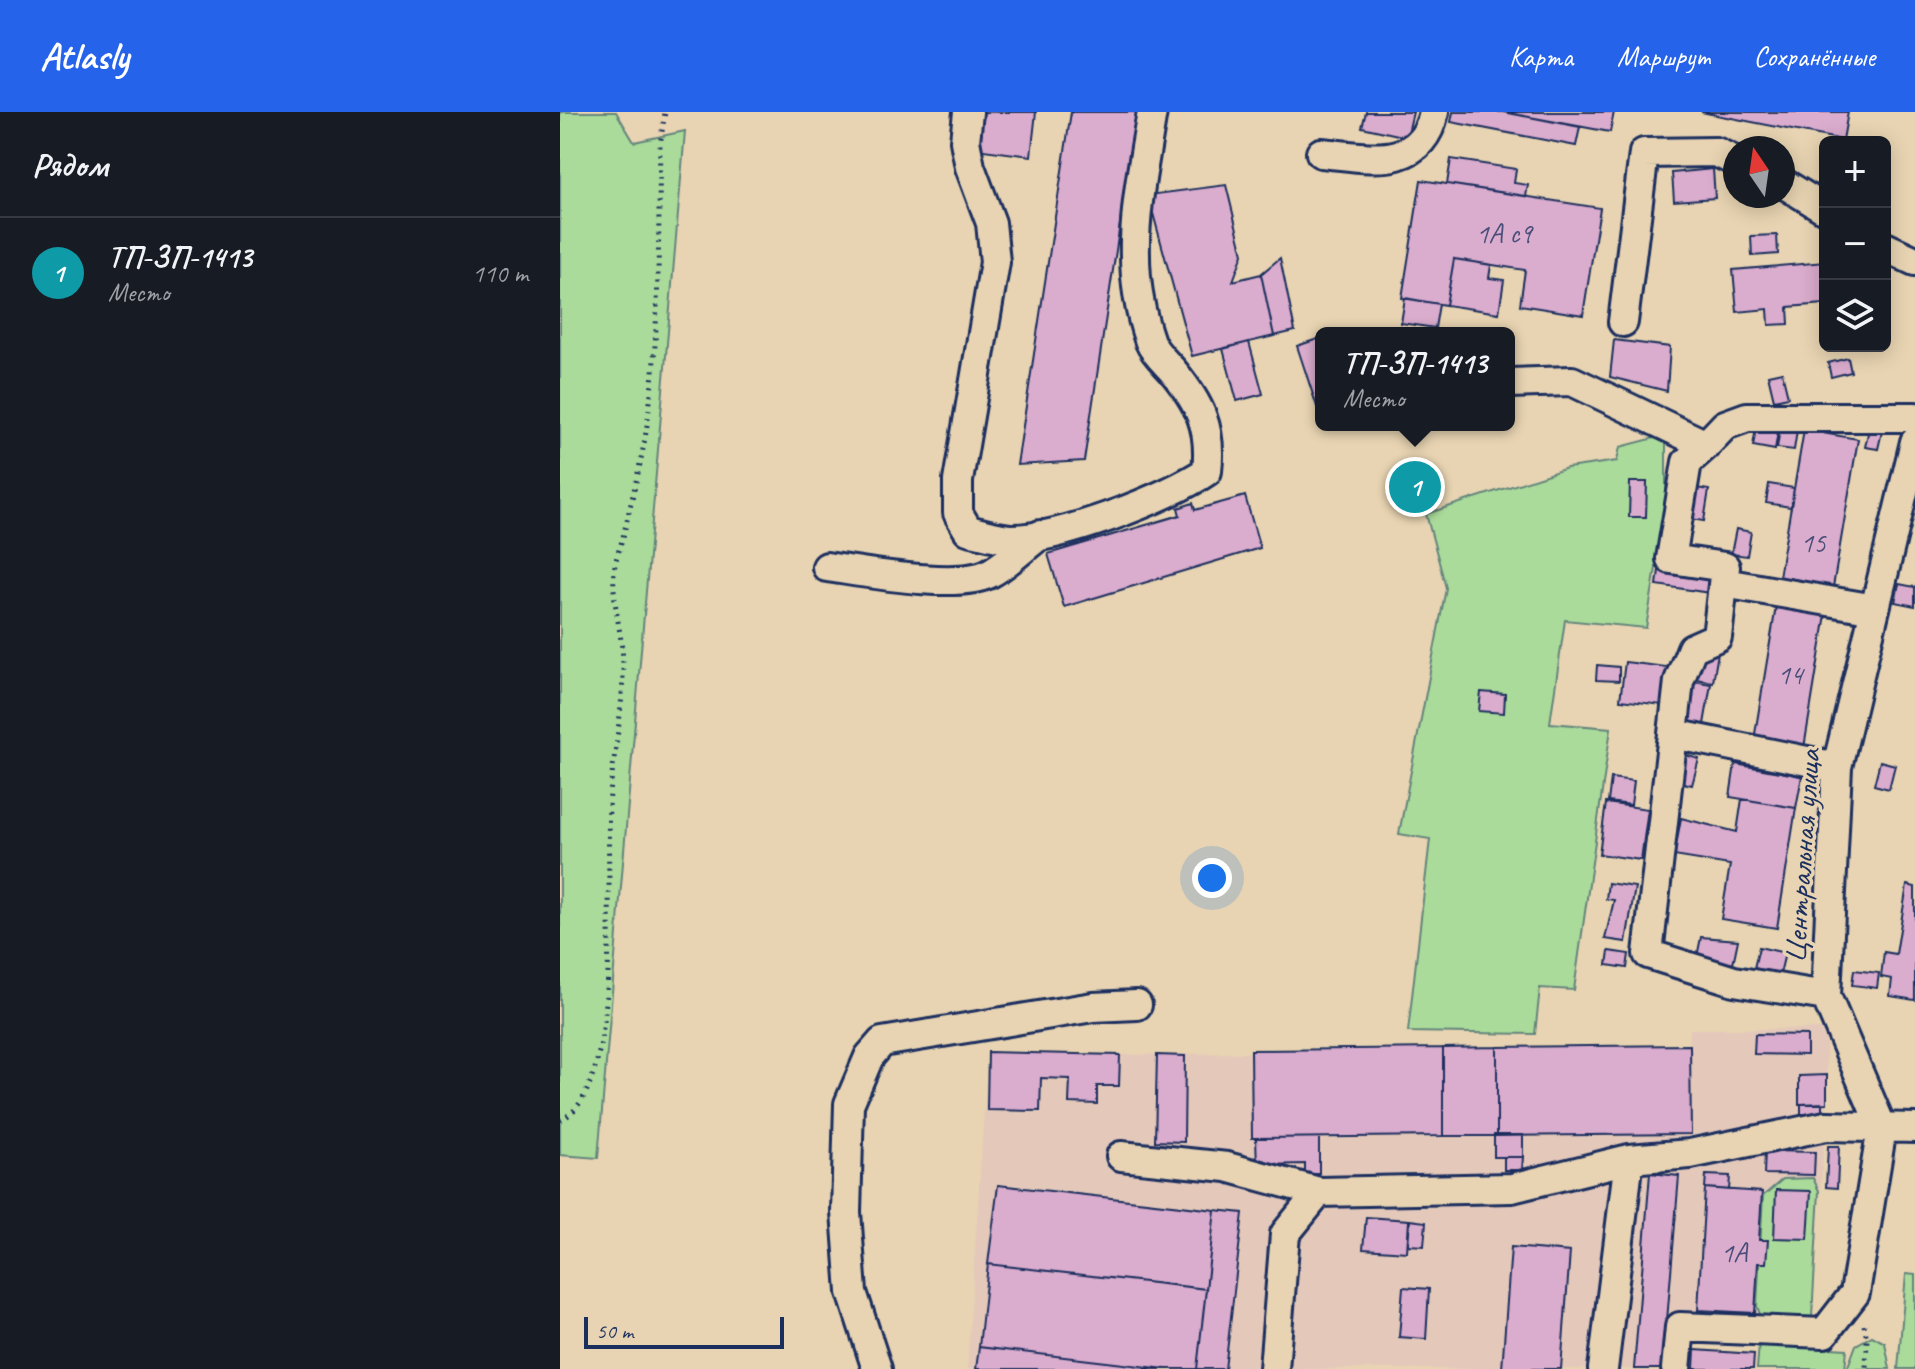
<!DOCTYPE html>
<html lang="ru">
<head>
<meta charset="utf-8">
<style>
  body { margin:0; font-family:Caveat,sans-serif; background:#20242c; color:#f1f3f6 }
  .controls { position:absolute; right:24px; top:24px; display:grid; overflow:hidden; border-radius:12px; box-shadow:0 4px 20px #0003 }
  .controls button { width:72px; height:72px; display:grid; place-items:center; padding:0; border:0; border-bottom:2px solid #363941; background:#171b24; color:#f1f3f6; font:40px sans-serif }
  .compass { position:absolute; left:1163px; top:24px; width:72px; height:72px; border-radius:50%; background:#171b24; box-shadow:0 4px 20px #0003; rotate:347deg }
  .scale { position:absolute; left:24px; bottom:20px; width:200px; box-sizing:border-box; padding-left:8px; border:4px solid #1b2f5e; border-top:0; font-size:22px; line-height:28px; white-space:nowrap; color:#1b2f5e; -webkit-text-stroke:6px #e8d4b2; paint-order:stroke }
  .you { position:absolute; left:652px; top:766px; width:28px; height:28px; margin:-20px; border:6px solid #fff; border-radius:50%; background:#1a73e8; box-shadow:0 0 0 12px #1a73e833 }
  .badge { display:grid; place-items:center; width:52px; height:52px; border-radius:50%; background:#2563eb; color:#fff; font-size:26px; font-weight:700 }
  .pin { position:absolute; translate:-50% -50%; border:4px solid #fff; box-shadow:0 2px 8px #0006 }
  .popup { position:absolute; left:755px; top:215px; width:200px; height:104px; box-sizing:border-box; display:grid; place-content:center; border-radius:12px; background:#171b24; filter:drop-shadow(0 2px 6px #0005); font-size:26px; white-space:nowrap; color:#9ea1a6 }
  .popup b { font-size:30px; color:#f1f3f6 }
  .popup::after { content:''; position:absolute; left:50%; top:100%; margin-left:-16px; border:16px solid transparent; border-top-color:#171b24 }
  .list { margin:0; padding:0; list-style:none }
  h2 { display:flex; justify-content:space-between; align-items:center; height:104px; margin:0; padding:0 32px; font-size:34px }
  h2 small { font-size:26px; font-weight:400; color:#9ea1a6 }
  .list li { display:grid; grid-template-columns:52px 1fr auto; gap:24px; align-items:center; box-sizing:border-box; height:112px; padding:0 32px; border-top:2px solid #363941 }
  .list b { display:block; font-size:30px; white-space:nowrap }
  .list p { margin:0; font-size:26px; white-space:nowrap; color:#9ea1a6 }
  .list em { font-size:26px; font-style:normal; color:#9ea1a6 }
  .icon { flex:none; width:44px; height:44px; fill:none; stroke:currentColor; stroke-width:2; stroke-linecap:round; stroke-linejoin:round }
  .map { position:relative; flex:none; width:1355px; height:1257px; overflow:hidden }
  header { display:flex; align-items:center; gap:48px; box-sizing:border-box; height:112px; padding:0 40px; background:#2563eb; color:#fff }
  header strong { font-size:38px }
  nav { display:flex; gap:44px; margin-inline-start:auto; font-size:28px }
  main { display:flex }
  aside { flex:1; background:#171b24 }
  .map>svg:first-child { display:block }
  .built { fill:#e4c8ba }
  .green { fill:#abdb9a; stroke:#63857c; stroke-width:2 }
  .building { fill:#daaccd; stroke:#1b2f5e; stroke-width:2 }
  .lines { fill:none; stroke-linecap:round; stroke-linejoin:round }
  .minor-casing { stroke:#1b2f5e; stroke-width:34 }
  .path { stroke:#1b2f5e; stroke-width:5; stroke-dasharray:2 6; stroke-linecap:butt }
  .minor { stroke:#e8d4b2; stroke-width:28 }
  .labels { text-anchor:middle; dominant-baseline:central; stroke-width:7; stroke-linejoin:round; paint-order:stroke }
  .number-label { font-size:28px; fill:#4b4e7a }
  .street-label { font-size:32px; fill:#1b2f5e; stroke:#e8d4b2 }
</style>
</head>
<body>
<header>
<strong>Atlasly</strong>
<nav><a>Карта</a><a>Маршрут</a><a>Сохранённые</a></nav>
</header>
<main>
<aside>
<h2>Рядом<small></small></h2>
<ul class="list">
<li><span class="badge" style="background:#0f9aa8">1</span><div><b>ТП-ЗП-1413</b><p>Место</p></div><em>110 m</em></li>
</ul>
</aside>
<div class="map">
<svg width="1355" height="1257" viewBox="0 0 1355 1257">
  <rect width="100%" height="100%" fill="#e8d4b2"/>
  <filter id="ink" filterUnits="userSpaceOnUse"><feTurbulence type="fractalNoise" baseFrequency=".0125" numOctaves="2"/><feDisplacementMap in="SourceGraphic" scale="16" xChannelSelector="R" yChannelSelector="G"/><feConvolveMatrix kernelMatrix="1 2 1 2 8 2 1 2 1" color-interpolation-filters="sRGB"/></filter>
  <g filter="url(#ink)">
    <path class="built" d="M1130,917h136l1,74 -17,219 -142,-6 -5,53h-696l21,-317 132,3 569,-10z"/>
    <path class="green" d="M0,0h56l18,30 51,-11 -87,1027 -38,-3z
      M1106,323v73l-20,120 -81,-8 -15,103 61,5 -37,262 -34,-2 -5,46 -127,-2 22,-193 -31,-5 47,-246 -20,-74 141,-46 50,-7 3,-14z
      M1253,1066l6,13 -7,126 -2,3 -48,-1 -5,-13 6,-110 20,-17z
      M1346,1162l9,1v94h-17z
      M1312,1224l13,7 5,26h-43l9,-24z
      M1199,1232l88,5 -2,20h-88z"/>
    <path class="building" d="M419,0h57l-5,44 -56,-7z
      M511,0h66l-53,349 -67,4z
      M806,0h47l-6,25 -45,-10z
      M893,0h50l77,15 -4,19 -125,-24z
      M943,0h111l-4,20z
      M1141,0h147l-5,28z
      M891,47l65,10 -2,14 14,2 -2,11 -79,-12z
      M1153,57l2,29 -41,3 -2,-28z
      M861,68l179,28 -17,107 -63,-10 5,-35 -71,-11 -8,46 -44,-7z
      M666,73l17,69 -10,27 28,-7 13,62 -82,20 -44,-161z
      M1217,123l1,19 -26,2 -1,-20z
      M720,146l15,73 -21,5 -13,-62z
      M894,147l37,6 -2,13 15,2 -5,33 -53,-8z
      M1265,150v42l-37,3 1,17 -20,1 -1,-16 -31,3 -4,-42z
      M845,186l34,6 -4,24 -34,-5z
      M761,226v81l-24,-73z
      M1054,228l56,7 -3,44 -57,-14z
      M689,230l14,52 -26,7 -14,-52z
      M1288,246l3,14 -20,5 -3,-14z
      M1222,260l6,25 -14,3 -6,-25z
      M1221,309l17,3 -4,26 -17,-2z
      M1197,310l22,3 -4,25 -22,-4z
      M1310,312l13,3 -5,22 -13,-2z
      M1244,318l54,9 -26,154 -28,-5 1,-7 -26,-4z
      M861,369l2,10 -13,3 -2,-11z
      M1070,370h17l-1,35h-17z
      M1209,372l25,4 -3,19 -25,-4z
      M1130,375l19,3 -5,31 -19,-3z
      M685,384l15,52 -196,59 -16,-53 132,-39 -2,-7 15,-5 2,7z
      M1176,417l15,3 -4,24 -16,-2z
      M1100,451l54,8 -4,22 -53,-8z
      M1339,472l16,3v19l-20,-4z
      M1218,482l50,8 -25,152 -50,-8z
      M1141,538l17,3 -5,29 -17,-3z
      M1065,550l42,5 -5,38 -42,-5z
      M1037,553l22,2v14l-23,-1z
      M1128,568l23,4 -8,46 -14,-2 3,-23 -8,-1z
      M921,580l24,2 -1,19 -25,-2z
      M1122,642l17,5 -7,26 -17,-4z
      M1320,649l15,4 -6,24 -15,-4z
      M1175,652l67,12 -6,32 -66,-11z
      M1051,666l23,3 -3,24 -23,-3z
      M1182,687l54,9 -19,120 -56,-9 9,-54 -56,-9 7,-38 56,14z
      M1046,691l42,6 -7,51 -42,-6z
      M1048,771l27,4 -9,55 -21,-3 9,-39 -8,-1z
      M1347,773l8,2v113l-25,-4 2,-17 -11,-2 3,-25 12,2z
      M1141,825l37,3 -5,24 -36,-7z
      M1199,835l26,6 -5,21 -26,-6z
      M1049,839l20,3 -2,14 -20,-3z
      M1294,858l25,3 -2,15 -25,-3z
      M1195,922l52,1v20l-53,-1z
      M1130,933l1,89 -194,2v-89z
      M937,935v89h-54v-88z
      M883,936v88l-191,2 -1,-88z
      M428,940l132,3 -1,31h-22v18l-28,-1 1,-24 -29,-1 -1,33 -53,-1z
      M597,943l28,1 -1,86 -29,-1z
      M1267,963v28l-28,1v-28z
      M1241,992h21v10h-21z
      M934,1023h29v22h-29z
      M696,1026h63v36h-14v-10l-48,1z
      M1268,1034h11l-2,42 -11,-1z
      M1205,1039l50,1 -1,23 -50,-1z
      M944,1045h19l-1,13h-18z
      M1090,1061l29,3 -16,193h-29z
      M1146,1063l24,1 -1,14 -24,-2z
      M438,1073l217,25 -9,79 -218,-25z
      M1145,1076l57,4 -3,48h9l-2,23h-8l-3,50 -57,-3z
      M1216,1078l35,1 -3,48 -34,-1z
      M655,1098l28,3 -18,156h-28z
      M806,1105l43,3 -2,32 -44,-3z
      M850,1108l16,2 -2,24 -16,-1z
      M951,1135l59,5 -9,117h-59z
      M428,1152l218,25 -9,80h-31l-187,-22z
      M843,1175l26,2 -3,50 -27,-2z
      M419,1235l187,22h-190z
      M1135,1238l59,4 -1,15h-59z"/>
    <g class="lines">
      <g class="minor-casing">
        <path id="minor" d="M408,0l-3,29 5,26 21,56 4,39 -37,219v32l10,17c13,3 29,8 42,9 48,1 158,-41 197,-68 5,-43 -7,-67 -34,-100 -8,-9 -19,-19 -23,-29 -28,-79 -11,-150 2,-230
          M761,41c46,4 100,19 113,-41
          M1223,71l42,26
          M1325,135l30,14
          M1063,210l21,-169 72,-1 19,9
          M949,271l63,-2 134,64 19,-20 22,-8h168
          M1146,333l-19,17 -16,97 54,8 -8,70 -25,11 -13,33 -31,273 86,27 92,15
          M267,455c36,5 132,23 163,6 17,-9 34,-26 50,-38
          M1164,471l151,26
          M1113,622l164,33
          M1322,1016l-56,-132 11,-229 78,-325
          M561,1044l106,11 92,25 193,-4 117,-29
          M317,1257l-25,-77 -6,-80 3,-108 20,-47 13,-15 211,-35 44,-2
          M714,1257l11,-135 34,-42
          M1043,1257l26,-210 61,-5 136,-28 89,2
          M1116,1257l4,-42 144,6 31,-40 27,-165"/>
      </g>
      <path class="path" d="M0,1008c66,-27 45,-251 49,-313 3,-49 15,-96 14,-145 -1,-30 -11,-59 -9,-90 1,-12 6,-24 9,-35 9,-39 20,-80 25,-119 12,-90 10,-182 12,-273l5,-33
        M1304,1213l3,14 -1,30"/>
      <use href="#minor" class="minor"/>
    </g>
  </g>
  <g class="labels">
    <g class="number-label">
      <text x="944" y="121">1А с9</text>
      <text x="1253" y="430">15</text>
      <text x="1230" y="562">14</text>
      <text x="1174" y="1140">1А</text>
    </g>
    <g class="street-label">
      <text transform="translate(1242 744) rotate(-86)">Центральная улица</text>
    </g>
  </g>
</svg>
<div class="controls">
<button>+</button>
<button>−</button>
<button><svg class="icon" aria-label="layers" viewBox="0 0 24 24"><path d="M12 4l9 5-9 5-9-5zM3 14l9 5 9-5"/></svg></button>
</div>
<svg class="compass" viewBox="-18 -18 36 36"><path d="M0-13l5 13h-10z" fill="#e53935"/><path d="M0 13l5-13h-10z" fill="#9ea1a6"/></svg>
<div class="scale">50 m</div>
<div class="you"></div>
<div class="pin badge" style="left:855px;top:375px;background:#0f9aa8">1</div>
<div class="popup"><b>ТП-ЗП-1413</b>Место</div>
</div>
</main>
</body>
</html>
